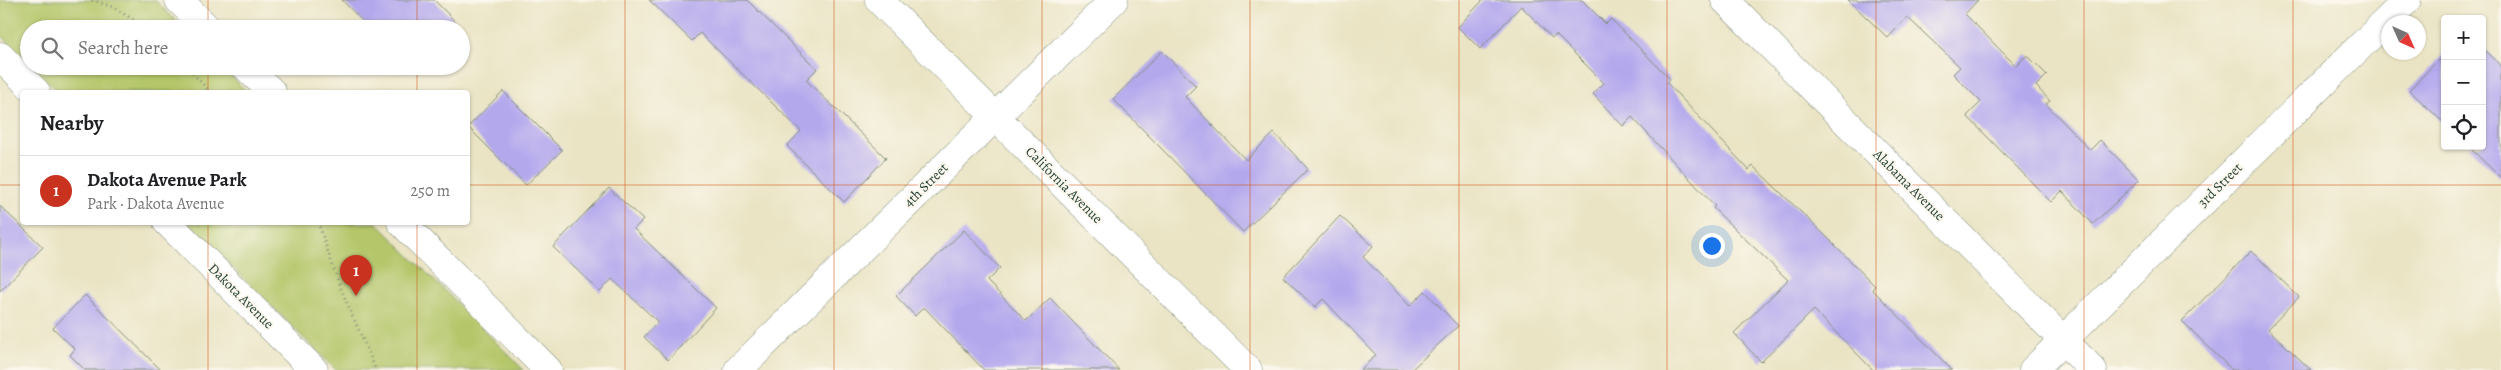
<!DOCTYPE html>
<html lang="en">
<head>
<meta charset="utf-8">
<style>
  body { margin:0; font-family:Alegreya,serif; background:#f2f2f2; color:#202124 }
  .controls { position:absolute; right:15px; top:15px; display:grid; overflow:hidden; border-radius:5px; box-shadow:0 1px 4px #0004 }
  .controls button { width:45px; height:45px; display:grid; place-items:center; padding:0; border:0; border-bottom:1px solid #e0e0e0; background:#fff; color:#202124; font:25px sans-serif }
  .compass { position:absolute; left:2381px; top:15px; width:45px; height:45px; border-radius:50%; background:#fff; box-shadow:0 1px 4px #0004; rotate:135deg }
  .you { position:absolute; left:1711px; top:245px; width:18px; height:18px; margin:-12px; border:4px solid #fff; border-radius:50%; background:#1a73e8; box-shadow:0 0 0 8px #1a73e833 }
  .badge { display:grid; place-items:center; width:32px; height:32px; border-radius:50%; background:#c8321e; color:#fff; font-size:16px; font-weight:700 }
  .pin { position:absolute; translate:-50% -41px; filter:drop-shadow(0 1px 2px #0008) }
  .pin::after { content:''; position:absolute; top:26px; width:18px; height:15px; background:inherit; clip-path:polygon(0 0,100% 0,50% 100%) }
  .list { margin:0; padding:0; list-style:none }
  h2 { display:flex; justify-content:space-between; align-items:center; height:65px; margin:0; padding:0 20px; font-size:21px }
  h2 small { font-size:16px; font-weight:400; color:#757577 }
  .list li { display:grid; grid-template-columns:32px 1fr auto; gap:15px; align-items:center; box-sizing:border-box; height:70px; padding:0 20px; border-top:1px solid #e0e0e0 }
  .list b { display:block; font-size:19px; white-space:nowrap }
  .list p { margin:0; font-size:16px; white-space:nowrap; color:#757577 }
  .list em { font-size:16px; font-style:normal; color:#757577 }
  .icon { flex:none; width:28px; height:28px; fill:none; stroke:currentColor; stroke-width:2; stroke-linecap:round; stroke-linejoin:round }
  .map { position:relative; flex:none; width:2501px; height:370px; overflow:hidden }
  .search { position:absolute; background:#fff; box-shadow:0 1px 4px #0004; left:20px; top:20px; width:450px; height:55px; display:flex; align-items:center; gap:12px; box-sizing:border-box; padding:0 18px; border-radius:28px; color:#757577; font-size:19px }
  .panel { position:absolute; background:#fff; box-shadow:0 1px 4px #0004; left:20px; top:90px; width:450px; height:135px; border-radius:5px }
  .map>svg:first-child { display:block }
  .green { fill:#b4c669; stroke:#6a824e }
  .building { fill:#b4a8ed }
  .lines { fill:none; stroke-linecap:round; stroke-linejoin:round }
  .minor-casing { stroke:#84907c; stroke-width:29 }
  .path { stroke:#84907c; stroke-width:3; stroke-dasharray:1 4; stroke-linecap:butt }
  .minor { stroke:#fff; stroke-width:28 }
  .grid { fill:none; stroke:#d45610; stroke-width:1; stroke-opacity:0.55 }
  .labels { text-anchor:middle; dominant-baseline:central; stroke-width:4; stroke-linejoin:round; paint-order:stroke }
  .street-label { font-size:14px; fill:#1f3d34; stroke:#fbf7ec }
</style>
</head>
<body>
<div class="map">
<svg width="2501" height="370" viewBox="0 0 2501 370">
  <rect width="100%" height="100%" fill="#fbf7ec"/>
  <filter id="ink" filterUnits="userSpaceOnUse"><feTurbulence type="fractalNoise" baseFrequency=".02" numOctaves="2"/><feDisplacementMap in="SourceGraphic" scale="10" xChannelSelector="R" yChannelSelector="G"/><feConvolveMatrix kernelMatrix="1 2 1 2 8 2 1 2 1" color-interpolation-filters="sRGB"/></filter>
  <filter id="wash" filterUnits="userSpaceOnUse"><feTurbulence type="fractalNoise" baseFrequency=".0096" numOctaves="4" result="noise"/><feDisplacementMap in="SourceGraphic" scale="20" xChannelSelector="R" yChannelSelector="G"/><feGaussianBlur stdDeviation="1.12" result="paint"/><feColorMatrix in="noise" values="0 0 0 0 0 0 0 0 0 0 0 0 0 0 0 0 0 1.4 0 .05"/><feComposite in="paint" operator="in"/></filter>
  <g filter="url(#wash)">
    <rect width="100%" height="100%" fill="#eae4c4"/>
    <path class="green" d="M0,0h155l29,29h-155v34l-29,-29z
      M32,66h189l26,26h-188z
      M188,223h189l147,147h-188z"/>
    <g id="blocks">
      <path class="building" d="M342,0h92l21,21 -8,8h-77z
        M649,0h98l70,69 -11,11 80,78 -42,44 -57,-56 14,-15 -101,-98 -8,8z
        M1483,0h99l24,24 5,-5 59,60 -3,4 82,87 4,-4 78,75 44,45 -3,3 80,81h-79l-59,-60 -53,52 -27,-29 54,-53 -75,-72 2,-2 -83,-89 -9,9 -30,-32 11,-11 -48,-48 -4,3 -31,-32 -41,43 -22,-22z
        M1848,0h130l-13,14 51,52 11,-11 20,20 -11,11 14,15 -4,3 44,46 10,-10 39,40 -46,44 -31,-33 -11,11 -84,-86 14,-14 -28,-28 7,-7 -53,-50 -19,21z
        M2482,47l19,18v113l-33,-32h14z
        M1162,51l34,35 -11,11 61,63 28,-27 34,36 -65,63 -130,-133z
        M2445,53v71l-36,-34z
        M503,91l59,59 -36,35 -58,-58z
        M609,188l34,32 -9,9 82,79 -48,52 -24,-23 14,-15 -46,-43 -12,13 -47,-45z
        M0,206l43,41 -43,44z
        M1340,216l33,30 -10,11 47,49 15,-15 33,35 -47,44h-51l16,-15 -53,-56 -8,8 -32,-30z
        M964,230l36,38 -13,13 39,40 24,-23 69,72h-135l-60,-63 -9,9 -19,-20z
        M2251,251l48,46 -31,32 43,41h-79l-50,-49z
        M85,295l76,75h-76l-15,-15 5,-6 -22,-21z"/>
    </g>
  </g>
  <g filter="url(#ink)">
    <use href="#blocks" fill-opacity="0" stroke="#84907c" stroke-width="1"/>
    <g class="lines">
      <g class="minor-casing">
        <path id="minor" d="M179,0l29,29
          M879,0l369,370
          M1725,0l368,370
          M0,56l36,36
          M245,66l27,26
          M167,222l147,148
          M401,222l147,148
          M738,370l376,-370
          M2033,370l374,-370"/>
      </g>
      <path class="path" d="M92,0l21,7 35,22
        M186,66l24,26
        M318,222l20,60 38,88"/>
      <use href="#minor" class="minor"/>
    </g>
  </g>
  <path class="grid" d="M208,0v29M417,0v29M625,0v370M834,0v370M1042,0v370M1250,0v370M1459,0v370M1667,0v370M1876,0v370M2084,0v370M2293,0v370M208,66v26M417,66v26M0,185h22M468,185h2033M208,222v148M417,222v148"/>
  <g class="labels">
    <g class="street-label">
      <text transform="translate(926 185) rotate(-45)">4th Street</text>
      <text transform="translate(1064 185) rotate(45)">California Avenue</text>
      <text transform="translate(1909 185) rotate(45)">Alabama Avenue</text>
      <text transform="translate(2220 185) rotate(-45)">3rd Street</text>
      <text transform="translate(241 296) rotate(45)">Dakota Avenue</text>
    </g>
  </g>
</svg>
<div class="controls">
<button>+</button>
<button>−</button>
<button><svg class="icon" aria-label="locate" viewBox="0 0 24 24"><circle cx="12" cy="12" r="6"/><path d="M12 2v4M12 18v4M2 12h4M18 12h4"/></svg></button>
</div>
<svg class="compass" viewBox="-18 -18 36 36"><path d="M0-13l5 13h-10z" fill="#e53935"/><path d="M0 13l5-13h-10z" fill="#757577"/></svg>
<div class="you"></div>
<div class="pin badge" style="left:356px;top:296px">1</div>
<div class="search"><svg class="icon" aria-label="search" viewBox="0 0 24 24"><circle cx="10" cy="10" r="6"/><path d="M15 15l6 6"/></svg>Search here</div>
<section class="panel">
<h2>Nearby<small></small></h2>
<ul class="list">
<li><span class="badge">1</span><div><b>Dakota Avenue Park</b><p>Park · Dakota Avenue</p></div><em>250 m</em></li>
</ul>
</section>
</div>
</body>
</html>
